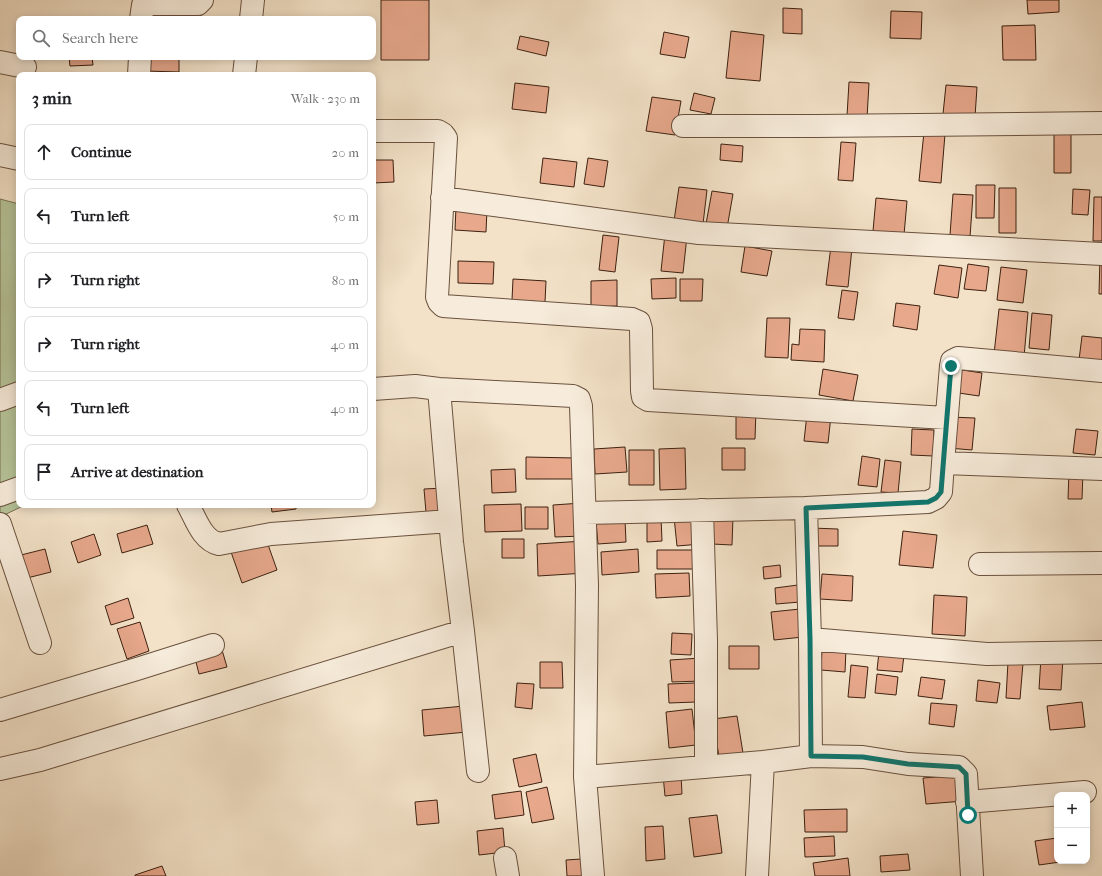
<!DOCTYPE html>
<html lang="en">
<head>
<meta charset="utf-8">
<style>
  body { margin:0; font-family:"IM FELL French Canon",serif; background:#f6f6f6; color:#202124 }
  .controls { position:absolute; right:12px; bottom:12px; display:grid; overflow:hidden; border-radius:8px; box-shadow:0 2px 10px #0003 }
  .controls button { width:36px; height:36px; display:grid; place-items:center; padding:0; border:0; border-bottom:1px solid #e0e0e0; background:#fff; color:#202124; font:20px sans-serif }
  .stop { position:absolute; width:12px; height:12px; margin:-9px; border:3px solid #0f766e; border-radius:50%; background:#fff }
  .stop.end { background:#0f766e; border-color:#fff; box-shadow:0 1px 4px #0008 }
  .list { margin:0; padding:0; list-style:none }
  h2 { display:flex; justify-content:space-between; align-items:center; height:52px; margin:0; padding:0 16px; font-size:17px }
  h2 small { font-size:13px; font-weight:400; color:#757577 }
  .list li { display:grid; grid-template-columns:26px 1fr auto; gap:12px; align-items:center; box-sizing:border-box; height:56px; margin:0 8px 8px; padding:0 8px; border:1px solid #e0e0e0; border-radius:8px }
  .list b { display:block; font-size:15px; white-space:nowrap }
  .list em { font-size:13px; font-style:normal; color:#757577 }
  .icon { flex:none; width:22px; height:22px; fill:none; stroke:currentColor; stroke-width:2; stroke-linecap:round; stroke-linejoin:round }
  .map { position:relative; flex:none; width:1102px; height:876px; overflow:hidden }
  .search { position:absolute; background:#fff; box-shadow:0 2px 10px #0003; left:16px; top:16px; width:360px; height:44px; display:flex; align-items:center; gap:10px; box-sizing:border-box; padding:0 14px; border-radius:8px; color:#757577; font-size:15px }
  .panel { position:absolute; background:#fff; box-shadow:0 2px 10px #0003; left:16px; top:72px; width:360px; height:436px; border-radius:8px }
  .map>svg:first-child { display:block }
  .green { fill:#b6c499; stroke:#7a7254 }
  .building { fill:#e7a88c; stroke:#3d2110 }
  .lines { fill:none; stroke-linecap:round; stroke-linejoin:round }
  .minor-casing { stroke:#6a513e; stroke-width:24 }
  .minor { stroke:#f7ecdb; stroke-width:22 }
  .route { stroke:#0f766e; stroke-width:5 }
</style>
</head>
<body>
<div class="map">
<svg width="1102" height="876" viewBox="0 0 1102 876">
  <rect width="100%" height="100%" fill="#f3e2c8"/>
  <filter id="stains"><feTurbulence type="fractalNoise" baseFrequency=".005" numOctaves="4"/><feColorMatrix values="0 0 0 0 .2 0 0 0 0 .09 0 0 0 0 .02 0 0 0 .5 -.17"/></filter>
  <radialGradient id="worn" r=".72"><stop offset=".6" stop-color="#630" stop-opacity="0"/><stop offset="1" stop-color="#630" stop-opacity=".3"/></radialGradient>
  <path class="green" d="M0,199l19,5v301h6l-25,12z"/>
  <path class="building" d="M381,0h48v60h-48z
    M1027,0h32v12l-31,2z
    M783,8l19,1v25l-19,-1z
    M891,11l31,1 -1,27 -31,-1z
    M172,14h29v5h-29z
    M147,17h22v2h-22z
    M1035,25l1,35h-33l-1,-34z
    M731,31l33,4 -4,46 -34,-3z
    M664,32l25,5 -4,21 -25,-4z
    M520,36l29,6 -3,14 -29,-7z
    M69,57h23l1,8 -23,1z
    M145,57h34v15l-34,-1z
    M849,82l20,1 -2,35 -20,-2z
    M515,83l34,4 -3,26 -34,-4z
    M946,85l31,2 -2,30 -32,-3z
    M694,93l21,5 -4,16 -21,-4z
    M652,97l29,4 -6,34 -29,-4z
    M1054,127h17v46h-17z
    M924,132l21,2 -4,49 -22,-2z
    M841,142l15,1 -3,38 -15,-1z
    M721,144l22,2 -1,16 -22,-2z
    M543,158l34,4 -3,25 -34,-4z
    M588,158l20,3 -4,26 -20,-3z
    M373,160h20l1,22 -21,1z
    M976,185h19l-1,33h-18z
    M679,187l28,3 -4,34 -29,-3z
    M999,188h17v45h-17z
    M1073,189l17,1 -2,25 -16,-1z
    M712,191l21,3 -6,34 -21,-4z
    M953,194l20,1 -3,42 -20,-2z
    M1094,197h8v44h-9z
    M876,198l31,3 -3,34 -31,-4z
    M456,207l31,2 -1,23 -31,-2z
    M665,234l22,2 -4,37 -22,-2z
    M603,235l16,2 -4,35 -16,-2z
    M745,246l27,5 -5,25 -26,-4z
    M831,246l21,2 -4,39 -22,-2z
    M1100,257h2v37h-3z
    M458,261l36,1 -1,22 -35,-1z
    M968,264l21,3 -3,24 -22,-2z
    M939,265l23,3 -4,30 -24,-4z
    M1001,267l26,3 -4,33 -26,-3z
    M676,278v20l-24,1 -1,-20z
    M513,279l33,2 -1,21 -33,-2z
    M680,279h23l-1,22h-22z
    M617,280v26l-26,1v-26z
    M842,290l16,2 -4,28 -16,-2z
    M896,303l24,3 -3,24 -24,-4z
    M999,309l29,3 -4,45 -30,-3z
    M1032,313l20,2 -3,35 -20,-2z
    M767,318h23l-2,40 -23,-1z
    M800,329l25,1 -1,32 -33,-2 1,-16 7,1z
    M1082,336l20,2v25l-23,-3z
    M823,369l35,6 -5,26 -34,-6z
    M956,369l26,4 -3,23 -27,-4z
    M736,409h20l-1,30h-19z
    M807,414l24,2 -3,27 -24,-2z
    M950,417l25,1 -3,32 -24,-2z
    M912,429l22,1 -1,26 -22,-1z
    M1076,429l22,2 -3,24 -22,-2z
    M625,447l2,25 -32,2 -1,-25z
    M685,448l1,41 -26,1 -1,-41z
    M722,448h23v22h-23z
    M629,450h25v35h-25z
    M862,456l18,3 -3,28 -19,-2z
    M526,457l49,1v21h-49z
    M885,460l16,2 -3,31 -17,-1z
    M515,469l1,23 -24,1 -1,-23z
    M1069,471l14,1 -1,27h-14z
    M444,488l2,23 -20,1 -2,-23z
    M582,503l1,33 -28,1 -2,-32z
    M521,504l1,27 -37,1 -1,-27z
    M271,505h25v4l-24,3z
    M525,507h23v22h-23z
    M699,515l2,29 -24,2 -3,-29z
    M647,517h14l1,24 -15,1z
    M714,517h19l-1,28 -20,-1z
    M625,520l1,22 -28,2 -2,-22z
    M147,525l6,19 -31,9 -5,-19z
    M811,528l27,1v17h-28z
    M903,531l34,4 -4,33 -34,-3z
    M94,534l7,21 -23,8 -7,-21z
    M266,539l11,31 -35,13 -11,-31z
    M502,539h22v19h-22z
    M584,541l2,32 -48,3 -1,-32z
    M45,549l6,23 -28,7 -6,-23z
    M638,549l1,23 -37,3 -1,-23z
    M657,550h41l1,19h-42z
    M780,565l1,12 -17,2 -1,-12z
    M689,573l1,23 -34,2 -1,-24z
    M822,574l31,2 -1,25 -32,-2z
    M798,585l2,17 -24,2 -1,-16z
    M934,595l33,2 -2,39 -33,-2z
    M128,598l6,20 -23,7 -6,-19z
    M800,609l3,28 -29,3 -3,-28z
    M140,622l9,29 -22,8 -10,-30z
    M672,633l20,1 -1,21 -20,-1z
    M729,646h30v23h-30z
    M822,648l24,1 -1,23 -24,-2z
    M222,650l5,17 -28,7 -4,-16z
    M879,652l25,3 -2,17 -25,-2z
    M1041,657l22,1 -2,32 -22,-1z
    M701,658l1,23 -30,1 -2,-22z
    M540,662h22l1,26h-23z
    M1008,662l15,1 -3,36 -14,-1z
    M851,665l17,2 -3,31 -17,-1z
    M877,674l21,3 -2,18 -21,-2z
    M921,677l24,3 -3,19 -24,-3z
    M978,680l22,3 -3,20 -21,-2z
    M517,683l17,1 -2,25 -17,-2z
    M695,683l1,19 -27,1 -1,-19z
    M1082,702l3,25 -35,3 -3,-24z
    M931,703l26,2 -3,22 -25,-3z
    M464,706l3,26 -43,4 -2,-26z
    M692,709l4,36 -27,3 -3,-36z
    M737,716l6,37 -24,4 -6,-38z
    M536,754l6,28 -23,5 -6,-28z
    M681,774l1,20 -17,2 -2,-21z
    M962,775l2,26 -38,3 -3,-26z
    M547,787l7,32 -22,4 -6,-31z
    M521,791l3,24 -29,4 -3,-24z
    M437,800l2,23 -22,2 -2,-23z
    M847,809v23h-42l-1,-22z
    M717,815l5,38 -28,4 -5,-39z
    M663,826l2,33 -19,2 -1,-34z
    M503,828l2,24 -26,3 -2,-24z
    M834,836l1,20 -30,1 -1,-19z
    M1057,838v23h10l-28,4 -4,-24z
    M908,854l2,16 -29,2 -1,-16z
    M597,858l1,18h-31l-1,-16z
    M848,858l2,18h-35l-2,-13z
    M162,866l4,10h-31v-1z"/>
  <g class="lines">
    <g class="minor-casing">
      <path id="minor" d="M141,19l2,-14 4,-1h51l4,-4
        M251,19l2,-19
        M0,62l25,5
        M139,75l1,-18
        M244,75l2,-18
        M683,126h133l286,-3
        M373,131h65l5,3 3,4 -9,159 2,5 4,4 189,13 7,3 2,7 1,62 1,6 5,3 298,18
        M0,155l19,4
        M442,198l257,35 403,21
        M373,389l42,-3 24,3 134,7 6,3 2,7 6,179 -2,192
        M439,389l13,153 11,89 15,140
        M0,400l19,-7
        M943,463l8,-97 1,-5 6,-3 144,13
        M0,495l19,-7
        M188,505c8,14 14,35 31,39l52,-10 179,-13
        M702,510l4,130v127
        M585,513l221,-5
        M0,524l40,119
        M980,564l122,-1
        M810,639l177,15 115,-2
        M0,710l137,-41 76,-24
        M811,756l52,1 45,7 51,3 7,7 6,102
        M0,769l40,-9 423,-129
        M967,802l118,-10
        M505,858l3,18
        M593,876l-8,-99 178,-15
        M757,876l6,-114 48,-6 -1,-117 -4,-131 122,-6 8,-4 5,-6 2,-29 159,6"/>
    </g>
    <use href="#minor" class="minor"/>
  </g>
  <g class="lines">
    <path class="route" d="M951,366l-10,126 -5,6 -8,4 -122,6 4,131 1,117 52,1 45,7 51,3 7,7 2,41"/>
  </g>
  <rect width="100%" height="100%" filter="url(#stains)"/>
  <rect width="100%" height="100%" fill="url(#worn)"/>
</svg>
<div class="controls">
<button>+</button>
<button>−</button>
</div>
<div class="stop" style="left:968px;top:815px"></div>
<div class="stop end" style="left:951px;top:366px"></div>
<div class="search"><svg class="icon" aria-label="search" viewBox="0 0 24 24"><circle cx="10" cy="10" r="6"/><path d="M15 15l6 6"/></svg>Search here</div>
<section class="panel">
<h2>3 min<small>Walk · 230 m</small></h2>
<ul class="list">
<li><svg class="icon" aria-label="ahead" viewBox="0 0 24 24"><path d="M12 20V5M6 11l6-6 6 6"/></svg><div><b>Continue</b></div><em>20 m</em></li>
<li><svg class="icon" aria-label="left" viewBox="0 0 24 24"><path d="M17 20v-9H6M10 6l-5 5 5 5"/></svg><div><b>Turn left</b></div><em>50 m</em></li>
<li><svg class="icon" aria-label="right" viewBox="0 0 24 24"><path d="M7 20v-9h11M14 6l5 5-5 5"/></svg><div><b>Turn right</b></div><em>80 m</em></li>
<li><svg class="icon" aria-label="right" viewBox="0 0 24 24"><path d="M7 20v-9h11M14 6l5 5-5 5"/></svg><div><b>Turn right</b></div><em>40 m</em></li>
<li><svg class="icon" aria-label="left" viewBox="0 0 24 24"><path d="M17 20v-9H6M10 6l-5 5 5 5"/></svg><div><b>Turn left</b></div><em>40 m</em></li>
<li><svg class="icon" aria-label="arrive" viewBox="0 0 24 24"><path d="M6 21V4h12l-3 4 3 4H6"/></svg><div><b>Arrive at destination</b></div></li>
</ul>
</section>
</div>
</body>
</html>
